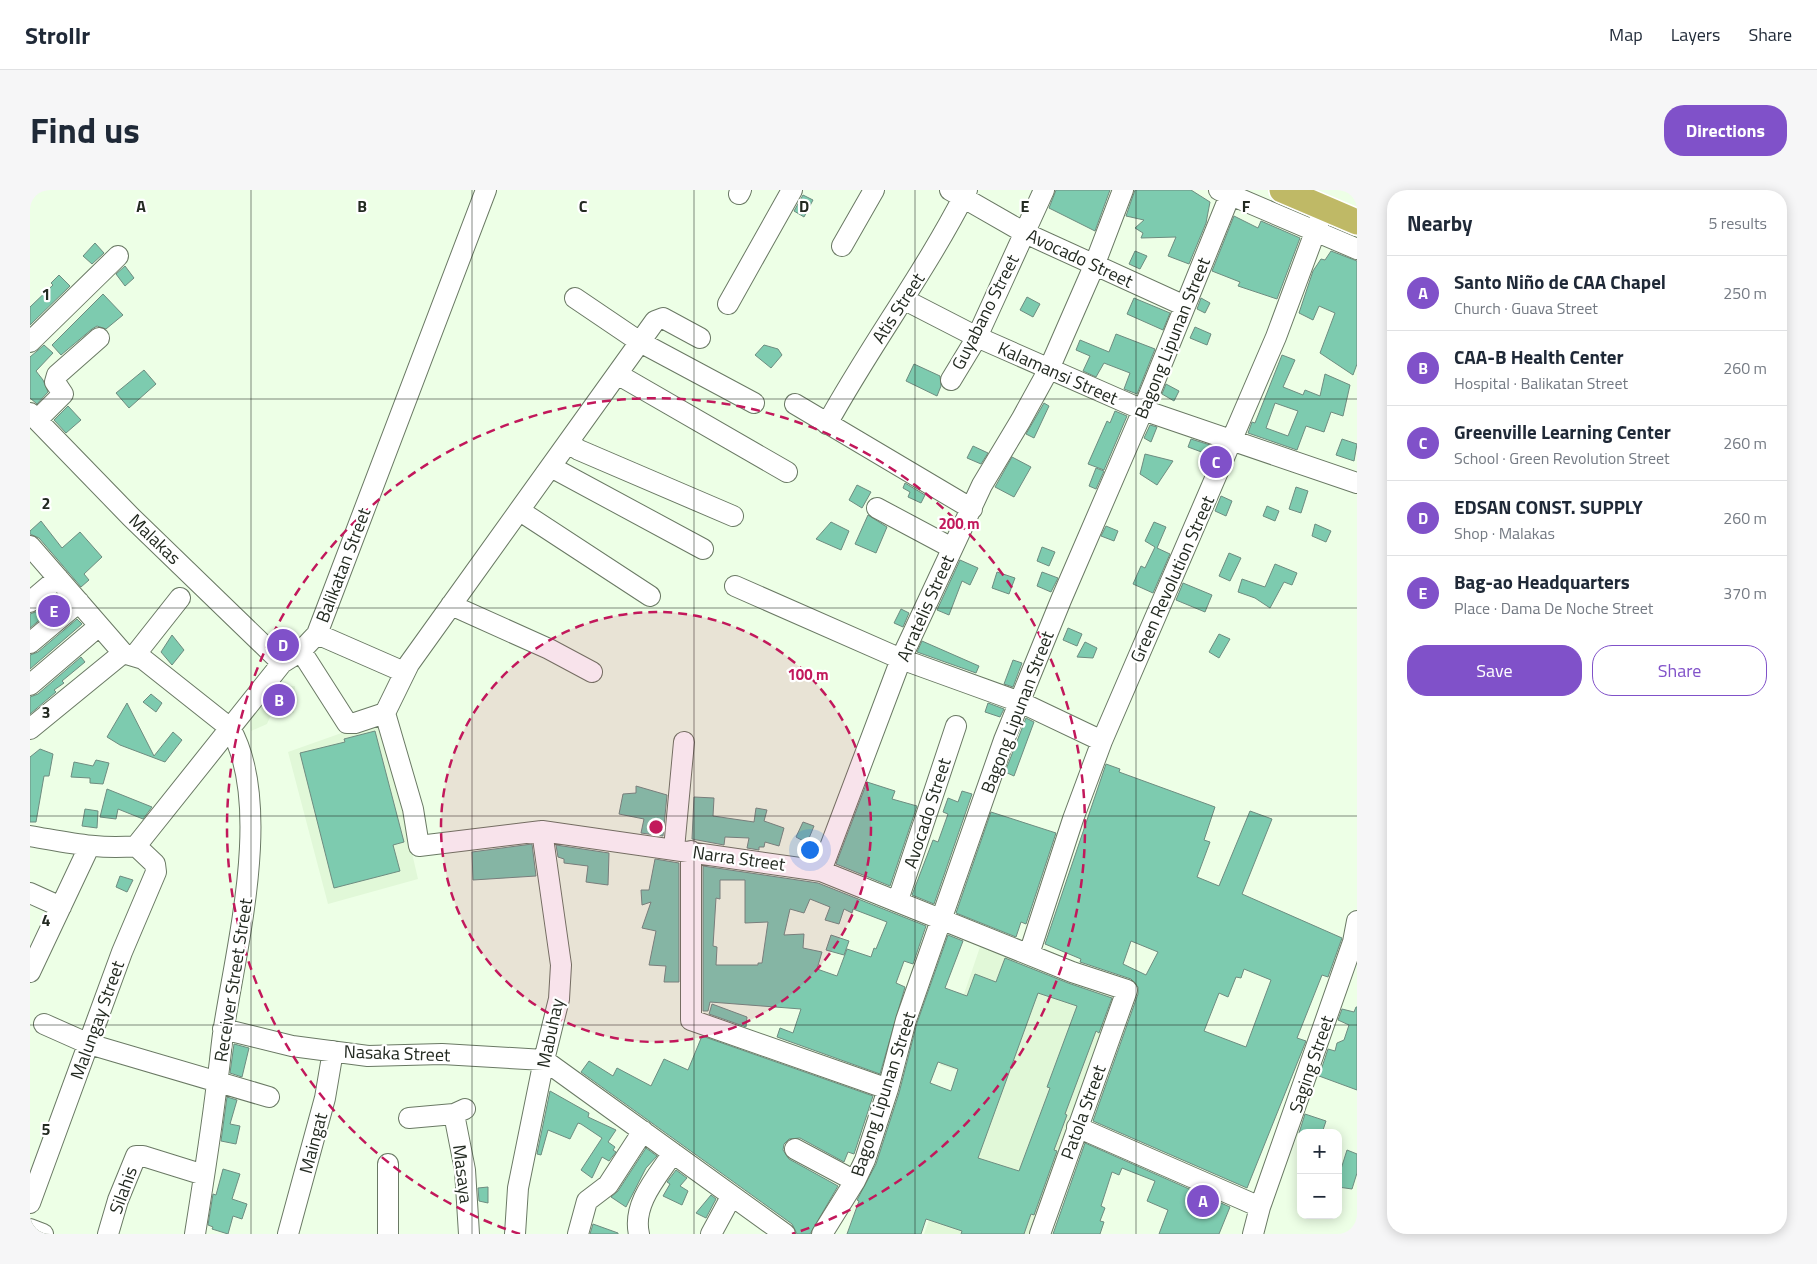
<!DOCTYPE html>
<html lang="en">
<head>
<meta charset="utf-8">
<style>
  body { margin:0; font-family:"Titillium Web",sans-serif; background:#f6f6f7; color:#1f2937 }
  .controls { position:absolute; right:15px; bottom:15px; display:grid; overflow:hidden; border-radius:10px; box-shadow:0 2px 12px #0003 }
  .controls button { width:45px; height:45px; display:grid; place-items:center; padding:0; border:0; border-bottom:1px solid #e0e1e3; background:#fff; color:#1f2937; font:25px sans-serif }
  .you { position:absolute; left:779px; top:659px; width:18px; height:18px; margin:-12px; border:4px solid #fff; border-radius:50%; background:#1a73e8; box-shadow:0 0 0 8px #1a73e833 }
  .badge { display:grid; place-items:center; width:32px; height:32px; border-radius:50%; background:#8051c9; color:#fff; font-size:16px; font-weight:700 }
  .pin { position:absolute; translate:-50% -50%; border:2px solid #fff; box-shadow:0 1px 5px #0006 }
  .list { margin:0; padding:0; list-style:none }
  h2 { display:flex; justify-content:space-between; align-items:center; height:65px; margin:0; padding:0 20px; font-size:21px }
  h2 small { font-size:16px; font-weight:400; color:#747a83 }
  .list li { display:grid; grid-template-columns:32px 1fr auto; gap:15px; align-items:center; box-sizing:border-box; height:75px; padding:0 20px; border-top:1px solid #e0e1e3 }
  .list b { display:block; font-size:19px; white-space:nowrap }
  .list p { margin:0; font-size:16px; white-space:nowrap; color:#747a83 }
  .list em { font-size:16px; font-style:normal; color:#747a83 }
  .actions { display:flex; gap:10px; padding:15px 20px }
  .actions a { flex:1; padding:11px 0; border:1px solid #8051c9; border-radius:20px; text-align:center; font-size:18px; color:#8051c9 }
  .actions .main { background:#8051c9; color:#fff }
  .map { position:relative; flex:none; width:1327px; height:1044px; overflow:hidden; border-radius:20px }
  header { display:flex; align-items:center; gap:30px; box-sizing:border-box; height:70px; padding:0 25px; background:#fff; border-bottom:1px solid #e0e1e3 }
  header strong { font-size:24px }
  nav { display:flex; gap:28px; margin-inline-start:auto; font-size:18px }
  .intro { display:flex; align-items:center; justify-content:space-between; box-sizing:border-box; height:120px; padding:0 30px }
  h1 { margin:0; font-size:35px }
  .button { padding:12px 22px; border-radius:20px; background:#8051c9; color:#fff; font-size:18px; font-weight:700 }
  main { display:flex; gap:30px; padding:0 30px }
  aside { flex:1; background:#fff; border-radius:20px; box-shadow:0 2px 12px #0003 }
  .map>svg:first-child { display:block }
  .built { fill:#e1f8d8 }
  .building { fill:#7dcbaf; stroke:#6e8c80; fill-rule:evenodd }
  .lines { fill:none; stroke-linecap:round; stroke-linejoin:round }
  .minor-casing { stroke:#6a7964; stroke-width:22 }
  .major-casing { stroke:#fff; stroke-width:28 }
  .minor { stroke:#fff; stroke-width:20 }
  .major { stroke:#bfb966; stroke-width:25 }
  .grid { fill:none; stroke:#232a21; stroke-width:1; stroke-opacity:0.55 }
  .ring { fill:none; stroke:#c2185b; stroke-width:2.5; stroke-dasharray:9 6 }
  .labels { text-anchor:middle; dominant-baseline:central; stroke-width:4.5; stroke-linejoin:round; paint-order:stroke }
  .street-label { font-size:18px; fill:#232a21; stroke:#fff }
  .grid-label { font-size:16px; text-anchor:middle; font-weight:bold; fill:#232a21; stroke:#fff; stroke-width:4.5; stroke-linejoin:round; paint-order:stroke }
  .centre { fill:#c2185b; stroke:#fff; stroke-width:2.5 }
  .ring-label { font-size:15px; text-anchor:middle; font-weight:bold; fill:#c2185b; stroke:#fff; stroke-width:4.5; stroke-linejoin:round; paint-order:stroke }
</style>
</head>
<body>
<header>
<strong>Strollr</strong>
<nav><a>Map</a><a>Layers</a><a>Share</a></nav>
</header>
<div class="intro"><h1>Find us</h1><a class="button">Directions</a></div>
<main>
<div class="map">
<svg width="1327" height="1044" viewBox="0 0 1327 1044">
  <rect width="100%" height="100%" fill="#edffe6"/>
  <path class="built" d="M244,496h21l-1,27 -23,2 -4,9 -16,7 1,-16z
    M351,529l37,160 -90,25 -40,-152z
    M951,754l142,51 -87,239h-112l57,-156 -41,-13z"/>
  <path class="building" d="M1026,0h54l-15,41 -46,-23z
    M1105,0h56l19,12 -4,21 -17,41 -21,-8 8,-19 -35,1 2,-5 -8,-5 9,-8 -18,-4z
    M773,5l10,5 -9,17 -10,-6z
    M1204,26l24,12 3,-7 39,17 -23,61 -39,-13 2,-4 -28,-11z
    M65,53l9,10 -12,11 -9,-8z
    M1105,61l12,5 -7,13 -11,-5z
    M1301,61l26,10v103l-4,11 -33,-22 15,-40 -16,-7 -6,14 -14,-7 14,-42 8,-12 4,1z
    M95,76l9,12 -9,8 -9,-12z
    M29,85l11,11 -40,39v-18l23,-22 -2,-2z
    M73,104l20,21 -17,14 -9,-3 -5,3 -31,26 -9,-10z
    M997,107l13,7 -7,13 -13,-7z
    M1104,108l36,15 -7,17 -36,-16z
    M1171,108l9,5 -5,10 -8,-4z
    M1165,137l16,7 -4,11 -17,-7z
    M1086,144l39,15 -18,45 -13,-5 6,-16 -26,-10 -8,14 -13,-6 7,-15 -14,-6 4,-10 29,12z
    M14,155l9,8 -17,18 7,9 5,12 -11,12 -7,-6v-41z
    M734,155l14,4 4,6 -11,13 -16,-13z
    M1252,165l13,5 -12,27 20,8 2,-5 15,6 5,-22 25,11 -7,31 -12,-4 -7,20 -18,-6 -9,24 -49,-17 4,-11 3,1zM1245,213l23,8 -10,25 -22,-8z
    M884,174l26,12 1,10 -4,10 -31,-15z
    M114,180l12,14 -27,24 -13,-15z
    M1136,194l13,7 -5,10 -12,-7z
    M1014,213l5,3 -15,32 -8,-4z
    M38,216l13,14 -15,13 -12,-13z
    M1085,221l12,5 -23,54 -16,-6 19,-43 3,2z
    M1120,235l7,2 -6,15 -7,-4z
    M1161,249l19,6 -3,9 -19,-7z
    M1312,249l15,5 -3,17 -18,-6z
    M943,256l15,7 -7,11 -14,-6z
    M1115,264l28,7 -16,24 -17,-11z
    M982,267l19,10 -17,30 -19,-10z
    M1066,278l8,3 -8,18 -7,-3z
    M875,293l20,12 -4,8 -13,-6 2,-5 -7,-4z
    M827,295l14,7 -9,16 -13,-8z
    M1266,297l12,4 -7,22 -12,-4z
    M1191,306l11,5 -6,15 -11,-5z
    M1237,316l12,5 -4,10 -12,-5z
    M838,325l19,12 -11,26 -21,-9z
    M11,331l21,27 18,-16 22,25 -18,17 5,6 -8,7 -42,-49 -9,-4v-3z
    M801,332l18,9 -8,19 -25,-11z
    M1124,332l12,5 -9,21 13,6 -17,39 -20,-9 8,-18 4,2 10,-21 -10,-6z
    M1285,334l16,7 -5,11 -14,-6z
    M1076,336l12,5 -4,10 -13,-5z
    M1012,357l13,5 -6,14 -12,-5z
    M1199,363l12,5 -11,23 -11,-5z
    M930,370l18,8 -8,17 -8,-4 -13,34 -12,-5z
    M1245,374l22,9 -5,12 -8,-3 -14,26 -15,-10 -17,-6 4,-13 23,8z
    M967,382l18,6 -6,16 -17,-6z
    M1012,382l16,6 -7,14 -14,-6z
    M1153,393l29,12 -7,17 -29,-12z
    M22,409l5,6 -27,23v-14l8,-3z
    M871,419l8,4 -6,14 -9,-4z
    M47,429l5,5 -52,45v-14l8,-3z
    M1038,438l14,6 -5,12 -14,-6z
    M1189,444l11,5 -11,19 -10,-6z
    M142,445l12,15 -12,15 -11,-13z
    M892,451l57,25 -3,7 -59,-21z
    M1055,452l12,6 -4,10 -16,-1z
    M51,467l4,5 -23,19 2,2 -10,7 2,2 -26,22v-17l8,-3z
    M983,470l9,3 -9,24 -9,-3z
    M121,504l11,9 -6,9 -13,-10z
    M97,513l27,53 19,-24 9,8 -17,22 -45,-17 -13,-8z
    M958,513l16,6 -4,8 -15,-5z
    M996,528l8,4 -20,54 -9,-4z
    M345,541l29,111 -11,3 7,26 -66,17 -34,-135 45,-11 -1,-3z
    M10,559l13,5 -4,22h-5l-8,46h-6v-65z
    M66,570l13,3 -6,21 -13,-1v-5l-19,-1 3,-15 19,4z
    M1076,574l14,5 -1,3 96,35 -11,33 6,2 -13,35 22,9 31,-75 22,8 -30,75 100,44 -14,39 -6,-2 -25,63 9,3 -59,147 -154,-67 45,-127v-7l-7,-8 -51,-17 1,-3 -36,-15zM1101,751l27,11 -12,23 -23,-11zM1214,779l27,11 -25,67 -42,-16 15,-38 9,4 8,-20 5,1z
    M837,592l28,9 -3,8 25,7 -27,80 -54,-22z
    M606,596l31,9 -4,41 -22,-3 3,-14 -25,-5 4,-20 13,-1z
    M77,599l45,18 -9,12 -25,-10 -2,10 -16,-2z
    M932,601l10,3 -38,110 -22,-9 21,-55 5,2 10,-28 -5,-2 5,-14 10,4z
    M664,607l20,1 -1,18 41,6 2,-14 11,2 -3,11 20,7 -5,18 -14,-4 -1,5h-5v3l-12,-2 2,-10 -24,-1 -1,8 -32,-6z
    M55,619l13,2 -1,17 -15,-2z
    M961,622l65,21 -30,91 -5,-2 -5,15 -60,-24z
    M773,632l11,4 -7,17 -11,-6z
    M502,654l4,32 -63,4 -1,-28z
    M526,655l53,8 -1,32 -22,-3 2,-16 -24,-3v-4l-6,-2z
    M625,669l24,4v119h-15l2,-16 -17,-1 7,-34 -14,-3 9,-26 -9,3 -1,-15h8z
    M673,676l115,17 108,43 -13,38 -9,-3 -8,22 9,4 -25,87 -103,-37 3,-9 13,5 8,-24 -91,-7 -2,9h-5zM690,690h25v43l23,-1 -6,41h-4v2h-42l1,-18 -4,-1 3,-48 4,1zM780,709l20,8 -5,13 14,4 5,-15 8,4 1,-4 34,13 -11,27 -2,-1 -3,9 -24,-8 -10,27 -20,-7 5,-17 -19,-4 1,-14 -20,1 6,-26 14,4z
    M90,686l13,4 -6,12 -11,-5z
    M801,745l18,6 -5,14 -18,-5z
    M918,745l15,6 -18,47 22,8 8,-22 21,8 9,-24 63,25 44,15 -13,35 -3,-2 -31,83 2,1 -13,35 3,1 -23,64 -3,-1 -7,20h-63l1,-3 -36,-12 -5,15h-74l12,-33 -2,-1 19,-36 23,-71 18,-70zM1008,803l39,13 -30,81 3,1 -31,83 -41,-13zM908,872l20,7 -7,22 -21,-8z
    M682,814l35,13 -1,10 -37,-13z
    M1326,817h1v83l-38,-14 9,-27 7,2 2,-8 7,-3 5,-15 -11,-5 4,-11 12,3z
    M672,846l171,60 -19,58 -6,-2 -4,10 -44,-24 -11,1 -5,5 -1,6 6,9 49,27 -28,48h-13l-5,-10 -211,-152 8,-11 24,15 4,-8 34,18 13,-27 24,11z
    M204,854l15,4 -7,29 -12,-4z
    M520,901l39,22 -1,4 28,13 -8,12 7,5 -2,3 3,2 -7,9 -7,-4 -10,21 -11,-8 21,-32 -21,-14 -3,-1 -8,16 -22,-9 -7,25 -4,-1z
    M197,907l10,3 -7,24 10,2 -4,18 -15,-3z
    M1275,924l21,7 -4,12h-23z
    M1055,953l145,64 -11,27h-60l9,-24 -21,-9 8,-20 -33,-13 -3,7 -7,-3 -11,34 4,2 -5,13 4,1 -4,12h-47z
    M616,958l11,8 -11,12 -20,39 -15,-10 7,-6z
    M1317,960l10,4v19l-5,16 -14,-2v-19l3,1z
    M193,979l17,5 -8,25 15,5 -5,15 -9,-3 -5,18 -16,-5 1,-2 -5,-2 5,-31 3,1z
    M646,980l11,8 -7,8 8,5 -6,14 -19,-9 7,-12 -3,-2z
    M458,997v16l-9,-2 -1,-13z
    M681,1005l5,4 -10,19 -10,-5z
    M563,1034l25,9v1h-28z"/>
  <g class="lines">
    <g class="minor-casing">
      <path id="minor" d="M920,0l75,43 160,73
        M1189,0l138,59
        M709,4l2,-4
        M812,56l32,-56
        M545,108l65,44 114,61
        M875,110l72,37 166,73 214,73
        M698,114l64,-114
        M0,152l88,-86
        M587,184l170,98
        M921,190l26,-43 67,-147
        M765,214l177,105
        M0,223l101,104 151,146
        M7,230l26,-26 -8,-12 2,-7 42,-37
        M797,234c44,-80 99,-153 140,-234
        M538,253l11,7 154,66
        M521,277l152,82
        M847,318l75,40
        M490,321l130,85
        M0,356l93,107
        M705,396l166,73 119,43 82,39
        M0,412l28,-24
        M421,415l98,44 43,23
        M287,444l87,38
        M0,453l49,-41
        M271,461l46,72h8l30,-10 24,-49 246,-343 8,-3 37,20
        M105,465l45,-57
        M0,495l69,-59
        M355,523l28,96 6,37 123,-15 279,40 251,101 55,18 -87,244
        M0,539l93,-76 20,6 87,69c43,75 7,216 -6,299 -3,19 -4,38 -7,56 -6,51 -14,101 -22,151
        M0,646c36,6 69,14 106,10l146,-183 19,-12 16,-17 169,-444
        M644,659l10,-107
        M661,661v169l197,69
        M791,681l80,-212 81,-174 39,-65 28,-51 45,-103 29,-76
        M0,703l31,14
        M868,710l58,-174
        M999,764l44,-135 29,-78 174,-404 48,-129
        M0,782l59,-125
        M14,834l45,20 180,53
        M193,839l69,17 76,10 74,-2 102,6 241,174
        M424,924l11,56 4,64
        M379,928l45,-4 11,-5
        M1047,937l183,80
        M765,959l60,32
        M358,974v70
        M0,1013l92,-251 34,-80 -1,-8 -19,-18
        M0,1039l13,5
        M78,1044l10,-34 18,-44h7l61,19
        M258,1044l37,-136 8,-47
        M485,1044l3,-46 26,-128 15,-61 2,-34 -19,-134
        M548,1044l9,-33 21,-16 35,-54
        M609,1044c-7,-30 18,-57 34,-81
        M681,1044l20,-37
        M792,1044l33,-53 10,-21 23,-71 18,-69 98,-280 57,-140 82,-190 87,-215
        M1223,1044l7,-27 93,-265 4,-21"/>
    </g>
    <g class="major-casing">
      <path id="major" d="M1252,0l75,32"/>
    </g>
    <use href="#minor" class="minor"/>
    <use href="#major" class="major"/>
  </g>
  <path class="grid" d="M221,0v1044M442,0v1044M664,0v1044M885,0v1044M1106,0v1044M0,209h1327M0,418h1327M0,626h1327M0,835h1327"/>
  <circle cx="626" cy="637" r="215" fill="#c2185b" fill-opacity=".12"/>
  <g class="ring">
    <circle cx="626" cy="637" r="215"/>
    <path d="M490 1044A429 429 0 1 1 762 1044"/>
  </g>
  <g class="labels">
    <g class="street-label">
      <text transform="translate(1050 68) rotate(25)">Avocado Street</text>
      <text transform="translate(868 118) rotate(-57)">Atis Street</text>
      <text transform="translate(955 122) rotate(-63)">Guyabano Street</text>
      <text transform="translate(1142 148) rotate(-68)">Bagong Lipunan Street</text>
      <text transform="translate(1028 183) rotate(24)">Kalamansi Street</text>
      <text transform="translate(125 349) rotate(44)">Malakas</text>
      <text transform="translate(313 375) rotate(-69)">Balikatan Street</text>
      <text transform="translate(1142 389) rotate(-66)">Green Revolution Street</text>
      <text transform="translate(895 418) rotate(-66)">Arratelis Street</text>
      <text transform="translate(987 522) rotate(-69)">Bagong Lipunan Street</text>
      <text transform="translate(897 623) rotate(-72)">Avocado Street</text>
      <text transform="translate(709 668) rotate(8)">Narra Street</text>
      <text transform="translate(203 790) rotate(-81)">Receiver Street Street</text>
      <text transform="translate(67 830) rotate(-70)">Malungay Street</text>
      <text transform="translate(520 843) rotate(-78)">Mabuhay</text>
      <text transform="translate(367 863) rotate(2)">Nasaka Street</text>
      <text transform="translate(1281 874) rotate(-71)">Saging Street</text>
      <text transform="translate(853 904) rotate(-72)">Bagong Lipunan Street</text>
      <text transform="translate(1053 922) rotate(-70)">Patola Street</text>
      <text transform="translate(283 953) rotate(-75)">Maingat</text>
      <text transform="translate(433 984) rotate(83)">Masaya</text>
      <text transform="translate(93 1000) rotate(-70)">Silahis</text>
    </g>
  </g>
  <g class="grid-label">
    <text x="111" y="22">A</text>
    <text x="332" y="22">B</text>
    <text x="553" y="22">C</text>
    <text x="774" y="22">D</text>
    <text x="995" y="22">E</text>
    <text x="1216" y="22">F</text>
    <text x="16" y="110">1</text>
    <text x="16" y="319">2</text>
    <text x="16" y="528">3</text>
    <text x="16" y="736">4</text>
    <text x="16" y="945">5</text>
  </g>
  <circle cx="626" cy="637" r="8" class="centre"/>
  <g class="ring-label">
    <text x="929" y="339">200 m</text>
    <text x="778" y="490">100 m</text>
  </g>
</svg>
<div class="controls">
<button>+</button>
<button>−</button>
</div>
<div class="you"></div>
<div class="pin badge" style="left:1173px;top:1011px">A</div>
<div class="pin badge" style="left:249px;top:510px">B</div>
<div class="pin badge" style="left:1186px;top:272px">C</div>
<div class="pin badge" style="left:253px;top:455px">D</div>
<div class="pin badge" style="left:24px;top:421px">E</div>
</div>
<aside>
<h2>Nearby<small>5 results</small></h2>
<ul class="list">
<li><span class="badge">A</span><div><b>Santo Niño de CAA Chapel</b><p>Church · Guava Street</p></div><em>250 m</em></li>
<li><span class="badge">B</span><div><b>CAA-B Health Center</b><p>Hospital · Balikatan Street</p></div><em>260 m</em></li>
<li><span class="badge">C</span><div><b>Greenville Learning Center</b><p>School · Green Revolution Street</p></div><em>260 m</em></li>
<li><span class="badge">D</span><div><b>EDSAN CONST. SUPPLY</b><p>Shop · Malakas</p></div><em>260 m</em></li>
<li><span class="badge">E</span><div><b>Bag-ao Headquarters</b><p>Place · Dama De Noche Street</p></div><em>370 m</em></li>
</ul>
<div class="actions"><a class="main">Save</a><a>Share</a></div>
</aside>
</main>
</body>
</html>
